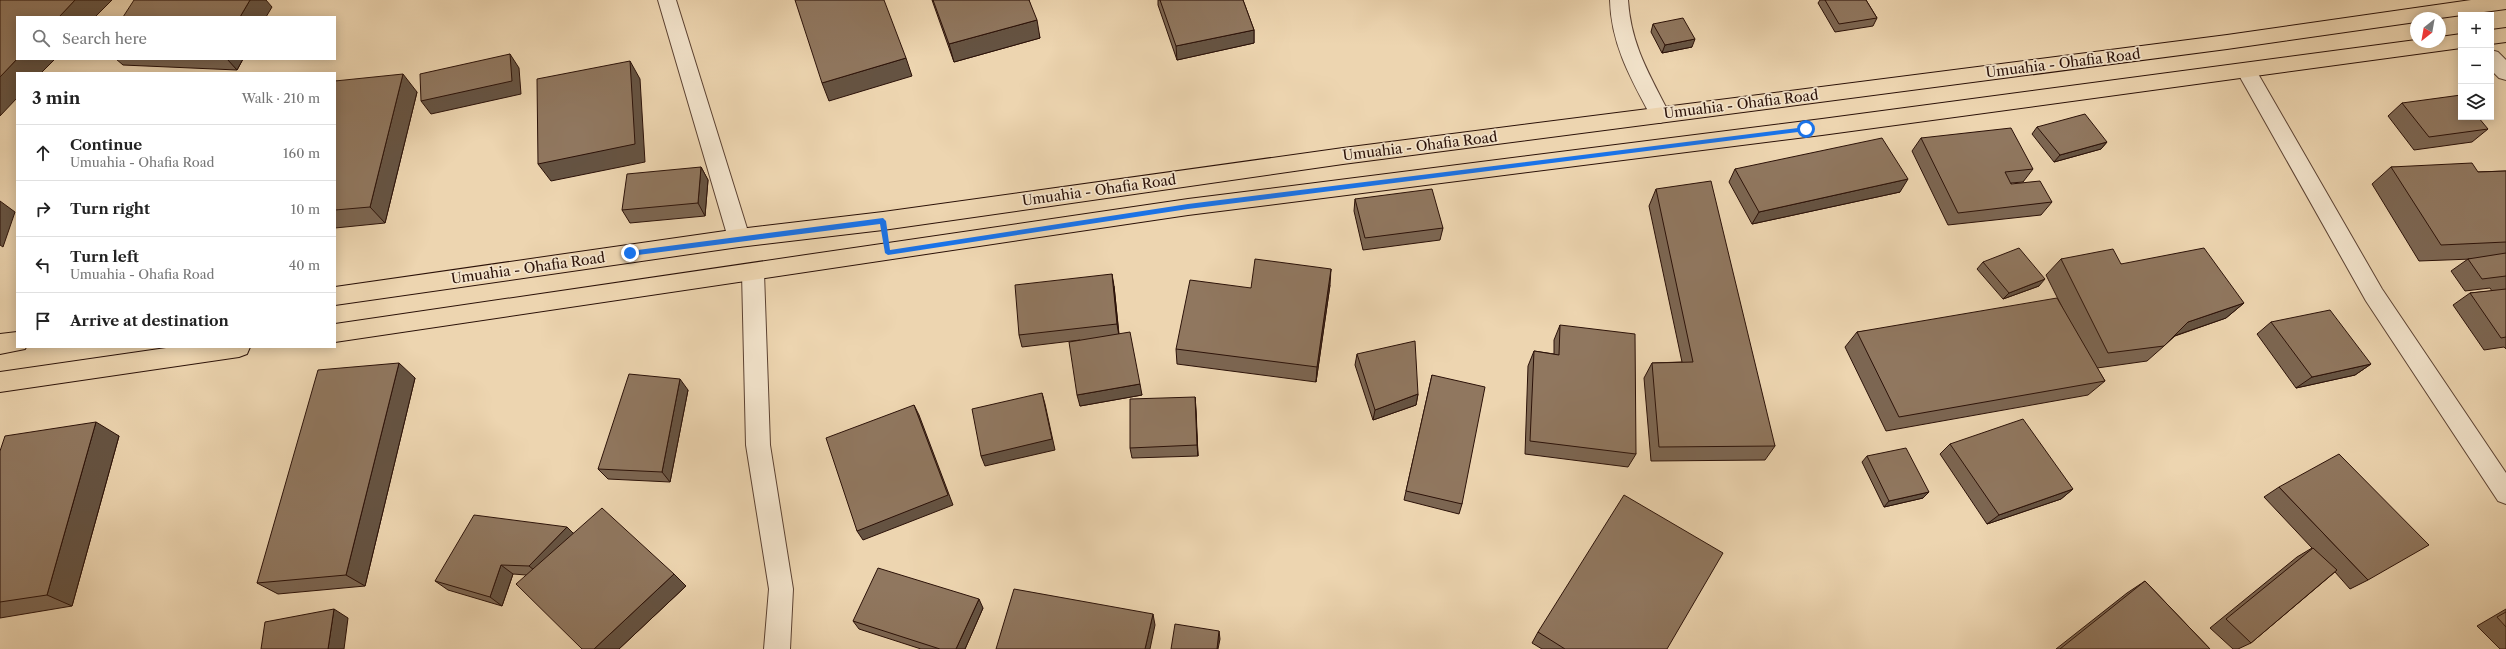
<!DOCTYPE html>
<html lang="en">
<head>
<meta charset="utf-8">
<style>
  body { margin:0; font-family:"Libre Caslon Text",serif; background:#f2f2f2; color:#222 }
  .controls { position:absolute; right:12px; top:12px; display:grid; overflow:hidden; border-radius:0px; box-shadow:0 2px 10px #0003 }
  .controls button { width:36px; height:36px; display:grid; place-items:center; padding:0; border:0; border-bottom:1px solid #e0e0e0; background:#fff; color:#222; font:20px sans-serif }
  .compass { position:absolute; left:2410px; top:12px; width:36px; height:36px; border-radius:50%; background:#fff; box-shadow:0 2px 10px #0003; rotate:211deg }
  .stop { position:absolute; width:12px; height:12px; margin:-9px; border:3px solid #1a73e8; border-radius:50%; background:#fff }
  .stop.end { background:#1a73e8; border-color:#fff; box-shadow:0 1px 4px #0008 }
  .list { margin:0; padding:0; list-style:none }
  h2 { display:flex; justify-content:space-between; align-items:center; height:52px; margin:0; padding:0 16px; font-size:17px }
  h2 small { font-size:13px; font-weight:400; color:#767676 }
  .list li { display:grid; grid-template-columns:26px 1fr auto; gap:12px; align-items:center; box-sizing:border-box; height:56px; padding:0 16px; border-top:1px solid #e0e0e0 }
  .list b { display:block; font-size:15px; white-space:nowrap }
  .list p { margin:0; font-size:13px; white-space:nowrap; color:#767676 }
  .list em { font-size:13px; font-style:normal; color:#767676 }
  .icon { flex:none; width:22px; height:22px; fill:none; stroke:currentColor; stroke-width:2; stroke-linecap:round; stroke-linejoin:round }
  .map { position:relative; flex:none; width:2506px; height:649px; overflow:hidden }
  .search { position:absolute; background:#fff; box-shadow:0 2px 10px #0003; left:16px; top:16px; width:320px; height:44px; display:flex; align-items:center; gap:10px; box-sizing:border-box; padding:0 14px; border-radius:0px; color:#767676; font-size:15px }
  .panel { position:absolute; background:#fff; box-shadow:0 2px 10px #0003; left:16px; top:72px; width:320px; height:276px; border-radius:0px }
  .map>svg:first-child { display:block }
  .lines { fill:none; stroke-linecap:round; stroke-linejoin:round }
  .minor-casing { stroke:#5c4232; stroke-width:2 }
  .major-casing { stroke:#2b1108; stroke-width:2 }
  .minor { fill:#f3e4cc; fill-rule:evenodd }
  .major { fill:#edd5b0; fill-rule:evenodd }
  .wall { fill:#7c6652; stroke:#2b1108 }
  .shaded-wall { fill:#655342; stroke:#2b1108 }
  .building { fill:#90775f; stroke:#2b1108 }
  .route { fill:#1a73e8 }
  .labels { text-anchor:middle; dominant-baseline:central; stroke-width:3.5; stroke-linejoin:round; paint-order:stroke }
  .street-label { font-size:14px; fill:#2b1108; stroke:#f3e4cc }
</style>
</head>
<body>
<div class="map">
<svg width="2506" height="649" viewBox="0 0 2506 649">
  <rect width="100%" height="100%" fill="#edd5b0"/>
  <filter id="stains"><feTurbulence type="fractalNoise" baseFrequency=".005" numOctaves="4"/><feColorMatrix values="0 0 0 0 .2 0 0 0 0 .09 0 0 0 0 .02 0 0 0 .5 -.17"/></filter>
  <radialGradient id="worn" r=".72"><stop offset=".6" stop-color="#630" stop-opacity="0"/><stop offset="1" stop-color="#630" stop-opacity=".3"/></radialGradient>
  <g class="lines">
    <g class="minor-casing">
      <path id="minor" d="M658,0h18l74,238 -4,6 -7,3 -7,-3 -4,-6z
        M1610,0h18c3,46 22,75 42,115l-3,5 -7,3 -7,-3c-21,-39 -42,-75 -43,-120z
        M2491,50l7,2 8,8v20l-7,-2 -8,-8z
        M2246,63l7,2 129,224 124,184v31l-8,-3 -132,-200 -130,-231 3,-5z
        M753,264l8,3 3,6 6,172 23,144 -3,60h-26l5,-60 -23,-144 -4,-172 3,-6z"/>
    </g>
    <g class="major-casing">
      <path id="major" d="M2471,0h35v9l-66,9h-24v4l-189,27 -884,115 -460,66 -144,17 -404,58v-18l404,-58 144,-17 460,-64 884,-113z
        M2506,28v14l-15,2v-14z
        M2461,34v14l-639,87 -634,80 -853,127v-18l853,-125 634,-80 594,-79v2h24v-5z
        M17,332v15h9l-1,2 -25,5v-20z
        M173,347h77l-3,7 -8,3 -239,35v-20z"/>
    </g>
    <use href="#minor" class="minor"/>
    <use href="#major" class="major"/>
  </g>
  <path class="wall" d="M932,0h97l11,38 -86,24z
    M1158,0h85l11,30v13l-77,17 -19,-55z
    M1820,0h46l11,18 -4,8 -38,6 -17,-29z
    M1653,24l39,23 -30,6 -11,-21z
    M116,59h127l-6,11 -114,-5z
    M335,81l82,11 -32,131 -50,5z
    M2402,103l86,26 -16,13 -58,8 -26,-34z
    M2037,127l70,15 -6,7 -47,13 -22,-28z
    M1921,138l112,31 -10,13 -12,1v1l41,18 -11,13 -93,10 -36,-74z
    M701,167l7,13 -3,36 -75,7 -8,-13z
    M2391,167l87,5 28,-1v178l-2,-2 -20,3 -31,-45 17,-12 22,-2 -2,-3 -25,3 -14,-20 17,-12h4l-53,2 -47,-77z
    M1735,169l165,23 -148,32 -23,-42z
    M1656,189l119,257 -10,14 -114,1 -7,-83 8,-15 30,-1 -33,-156z
    M1355,199l88,29 -3,12 -77,10 -9,-39z
    M2061,259l60,5 123,39 -18,15 -51,18 -11,10 -17,15 -50,7 8,13 -17,14 -202,36 -41,-84 12,-15 206,-23 -17,-34z
    M1983,262l56,24 -36,13 -26,-30z
    M1330,285l-14,97 -139,-18 -1,-15 75,-61z
    M1114,286l5,48 23,61 -62,11v-66l-58,7 -3,-12z
    M2271,322l100,42 -16,11 -59,13 -39,-54z
    M1560,325l76,129 -8,13 -103,-13 3,-88 6,-15 20,3v-14z
    M1357,354l61,40 -2,11 -43,15 -18,-55z
    M1432,375l30,129 -3,10 -55,-14z
    M415,378l-50,208 -87,8 -21,-11z
    M688,390l-18,92 -62,-3 -10,-10z
    M1195,397l3,59 -66,2 -2,-10z
    M119,436l-47,170 -72,12v-167z
    M1950,444l123,45 -12,10 -74,25 -47,-70z
    M1867,456l62,36 -6,6 -39,9 -22,-45z
    M2279,487l89,93 -18,9 -15,-17 -84,71 -13,6h-5l-23,-21 87,-71 15,-9 -48,-51z
    M573,533l113,53 -67,63h-37l-56,-74 -13,-1 -11,32 -54,-16 -13,-9z
    M2145,581l65,68h-154l71,-56z
    M983,608l-18,41h-44l-62,-20 -6,-8z
    M2506,609v40h-6l-23,-23z
    M1538,632l129,17h-125l-10,-6z"/>
  <path class="shaded-wall" d="M75,0h37l-17,17h-36z
    M250,0h16l6,7 -6,10h-26z
    M1037,20l3,18 -86,24 -5,-18z
    M1254,30v13l-77,17 -1,-14z
    M1695,39l-3,8 -30,6 3,-8z
    M510,54l9,14 2,26 -90,20 -10,-13z
    M906,58l6,18 -83,25 -7,-18z
    M17,59h38l-14,14h-24v25l-17,18v-39z
    M227,59h16l-6,11z
    M630,61l10,18 5,83 -94,19 -13,-17z
    M403,74l14,18 -32,131 -15,-16z
    M2107,142l-6,7 -47,13 6,-7z
    M701,167l7,13 -3,36 -7,-13z
    M1908,179l-8,13 -148,32 7,-12z
    M0,201l15,11 -12,35 -3,-2z
    M1331,269l-1,16 -14,97 1,-15z
    M1112,274l2,12 5,50 -2,-12z
    M2045,279l-6,7 -36,13 6,-6z
    M2244,303l-18,15 -55,19 17,-15z
    M399,363l16,15 -50,208 -19,-11z
    M2371,364l-16,11 -59,13 16,-11z
    M680,379l8,11 -18,92 -8,-10z
    M1140,384l2,11 -62,11 -3,-11z
    M1042,393l3,11 10,46 -70,16 -4,-10z
    M1418,394l-2,11 -43,15 2,-10z
    M1195,397l1,11 2,48 -1,-11z
    M914,405l5,10 34,90 -90,35 -6,-9z
    M96,422l23,14 -47,170 -25,-11z
    M2073,489l-12,10 -74,25 12,-9z
    M1929,492l-6,6 -39,9 5,-6z
    M567,527l10,10 -37,38 -11,-9z
    M501,565l12,9 -11,32 -12,-9z
    M674,574l12,12 -67,63h-25z
    M979,599l4,9 -18,41h-9z
    M334,609l14,9 -4,31h-16z
    M1153,614l2,11 -5,24h-5z
    M1219,631l1,8 -2,10h-1z"/>
  <path class="building" d="M0,0h75l-16,17h-42v42l-17,18z
    M134,0h116l-10,17h-117z
    M795,0h89l22,58 -84,25z
    M933,0h96l8,20 -88,24z
    M1160,0h83l11,30 -78,16z
    M1825,0h41l11,18 -38,6z
    M1683,18l12,21 -30,6 -12,-21z
    M510,54l2,27 -91,20 -1,-27z
    M630,61l5,83 -97,20 -1,-85z
    M403,74l-33,133 -35,3v-129z
    M2461,95v22h17l10,12 -59,8 -27,-34z
    M2085,114l22,28 -47,13 -23,-28z
    M2011,128l22,41 -28,3 6,12 29,-3 12,21 -94,11 -37,-75z
    M1882,138l26,41 -149,33 -24,-43z
    M2472,163l6,9 28,-1v71l-65,3 -50,-78z
    M701,167l-3,36 -76,7 5,-36z
    M1711,181l64,265 -116,1 -7,-84 41,-1 -37,-173z
    M1432,189l11,39 -78,10 -10,-39z
    M2019,248l26,31 -36,14 -26,-31z
    M2204,248l40,55 -56,19 -24,24 -56,7 -47,-94 52,-10 8,15z
    M2506,253v23l-24,3 -14,-20z
    M1255,259l76,10 -14,98 -141,-18 14,-69 61,8z
    M1112,274l5,50 -98,11 -4,-50z
    M2506,289v48l-5,1 -31,-45z
    M2057,298l48,83 -206,36 -42,-85z
    M2330,310l41,54 -59,13 -41,-55z
    M1560,325l75,9 1,120 -106,-13 4,-90 25,4z
    M1130,332l10,52 -63,11 -8,-53z
    M1415,341l3,53 -43,16 -18,-56z
    M399,363l-53,212 -89,8 61,-213z
    M629,374l51,5 -18,93 -64,-3z
    M1432,375l53,12 -23,117 -56,-13z
    M1042,393l10,46 -71,17 -9,-47z
    M1195,397l2,48 -67,3v-49z
    M914,405l34,90 -91,36 -31,-93z
    M2023,419l50,70 -74,26 -49,-71z
    M96,422l-49,173 -47,7v-151l5,-15z
    M1906,448l23,44 -40,9 -22,-45z
    M2339,454l90,91 -61,35 -89,-93z
    M1624,495l99,58 -56,96h-102l-27,-17z
    M602,508l72,66 -80,75h-12l-66,-65z
    M474,515l93,12 -38,39 -28,-1 -11,32 -55,-16z
    M2313,548l24,22 -86,73 -25,-24z
    M878,568l101,31 -23,50h-16l-87,-28z
    M2145,581l65,68h-150z
    M1014,589l139,25 -8,35h-149z
    M334,609l-6,40h-67l4,-27z
    M2506,612v15l-9,-10z
    M1175,624l44,7 -2,18h-46z"/>
  <path class="route" d="M1806,127l3,2 -3,2 -618,78 -300,46 -3,-2 -5,-29 -250,32 -3,-3 3,-2 253,-33 3,3 4,29 298,-46z"/>
  <g class="labels">
    <g class="street-label">
      <text transform="translate(2063 63) rotate(-7)">Umuahia - Ohafia Road</text>
      <text transform="translate(1741 104) rotate(-7)">Umuahia - Ohafia Road</text>
      <text transform="translate(1420 146) rotate(-7)">Umuahia - Ohafia Road</text>
      <text transform="translate(1099 190) rotate(-8)">Umuahia - Ohafia Road</text>
      <text transform="translate(528 268) rotate(-8)">Umuahia - Ohafia Road</text>
    </g>
  </g>
  <rect width="100%" height="100%" filter="url(#stains)"/>
  <rect width="100%" height="100%" fill="url(#worn)"/>
</svg>
<div class="controls">
<button>+</button>
<button>−</button>
<button><svg class="icon" aria-label="layers" viewBox="0 0 24 24"><path d="M12 4l9 5-9 5-9-5zM3 14l9 5 9-5"/></svg></button>
</div>
<svg class="compass" viewBox="-18 -18 36 36"><path d="M0-13l5 13h-10z" fill="#e53935"/><path d="M0 13l5-13h-10z" fill="#767676"/></svg>
<div class="stop" style="left:1806px;top:129px"></div>
<div class="stop end" style="left:630px;top:253px"></div>
<div class="search"><svg class="icon" aria-label="search" viewBox="0 0 24 24"><circle cx="10" cy="10" r="6"/><path d="M15 15l6 6"/></svg>Search here</div>
<section class="panel">
<h2>3 min<small>Walk · 210 m</small></h2>
<ul class="list">
<li><svg class="icon" aria-label="ahead" viewBox="0 0 24 24"><path d="M12 20V5M6 11l6-6 6 6"/></svg><div><b>Continue</b><p>Umuahia - Ohafia Road</p></div><em>160 m</em></li>
<li><svg class="icon" aria-label="right" viewBox="0 0 24 24"><path d="M7 20v-9h11M14 6l5 5-5 5"/></svg><div><b>Turn right</b></div><em>10 m</em></li>
<li><svg class="icon" aria-label="left" viewBox="0 0 24 24"><path d="M17 20v-9H6M10 6l-5 5 5 5"/></svg><div><b>Turn left</b><p>Umuahia - Ohafia Road</p></div><em>40 m</em></li>
<li><svg class="icon" aria-label="arrive" viewBox="0 0 24 24"><path d="M6 21V4h12l-3 4 3 4H6"/></svg><div><b>Arrive at destination</b></div></li>
</ul>
</section>
</div>
</body>
</html>
